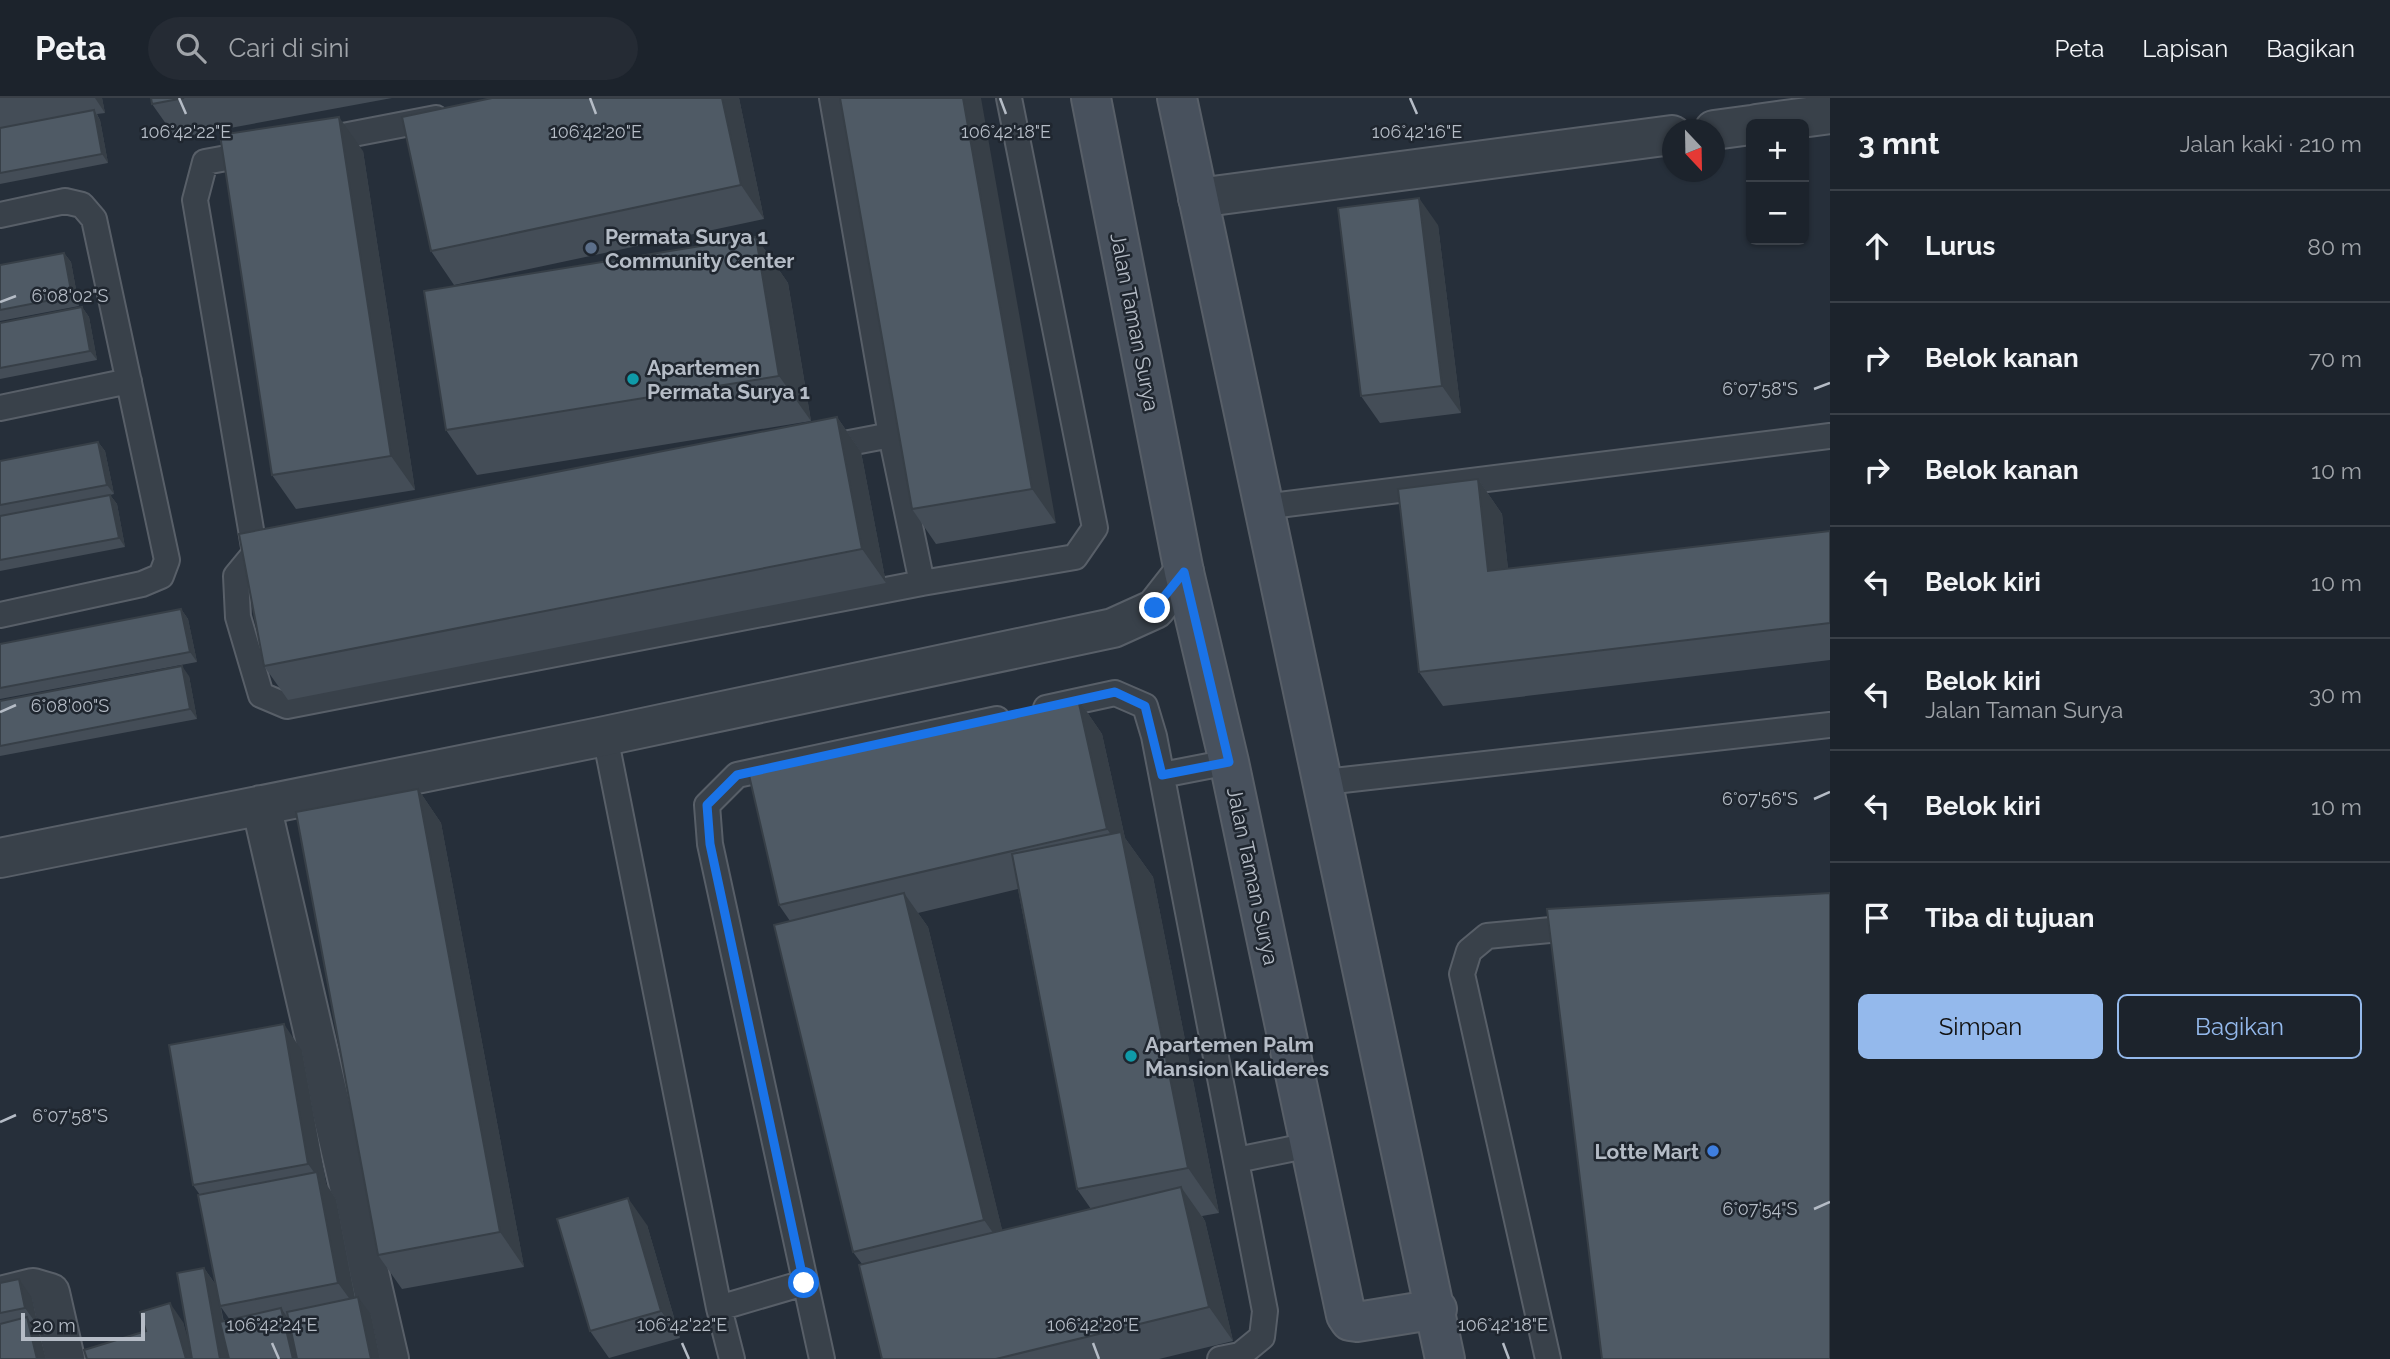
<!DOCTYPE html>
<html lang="id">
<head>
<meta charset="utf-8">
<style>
  body { margin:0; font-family:Raleway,sans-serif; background:#252b34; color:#f1f3f6 }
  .controls { position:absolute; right:21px; top:21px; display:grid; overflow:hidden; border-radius:10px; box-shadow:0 2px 5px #0004 }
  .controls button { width:63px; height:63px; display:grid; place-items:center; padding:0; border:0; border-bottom:2px solid #3a4048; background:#1c232c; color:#f1f3f6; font:35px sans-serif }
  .compass { position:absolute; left:1662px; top:21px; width:63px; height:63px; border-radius:50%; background:#1c232c; box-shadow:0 2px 5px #0004; rotate:158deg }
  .scale { position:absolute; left:21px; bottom:18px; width:124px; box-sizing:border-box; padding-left:7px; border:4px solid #b5bcc6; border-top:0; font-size:19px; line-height:24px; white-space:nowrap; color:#b5bcc6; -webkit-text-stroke:5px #1f262f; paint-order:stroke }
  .stop { position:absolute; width:21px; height:21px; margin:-16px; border:5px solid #1a73e8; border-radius:50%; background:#fff }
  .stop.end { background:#1a73e8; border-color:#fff; box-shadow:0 2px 7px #0008 }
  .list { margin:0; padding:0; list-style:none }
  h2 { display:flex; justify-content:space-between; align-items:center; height:91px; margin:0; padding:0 28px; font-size:30px }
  h2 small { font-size:23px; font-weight:400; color:#a0a4a9 }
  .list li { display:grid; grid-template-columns:46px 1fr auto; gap:21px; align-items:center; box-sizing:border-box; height:112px; padding:0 28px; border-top:2px solid #3a4048 }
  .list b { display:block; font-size:26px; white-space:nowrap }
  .list p { margin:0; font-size:23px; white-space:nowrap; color:#a0a4a9 }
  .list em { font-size:23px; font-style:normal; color:#a0a4a9 }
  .actions { display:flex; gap:14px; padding:21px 28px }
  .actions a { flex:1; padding:16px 0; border:2px solid #94b9ec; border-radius:10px; text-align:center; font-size:24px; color:#94b9ec }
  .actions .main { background:#94b9ec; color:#111 }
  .icon { flex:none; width:38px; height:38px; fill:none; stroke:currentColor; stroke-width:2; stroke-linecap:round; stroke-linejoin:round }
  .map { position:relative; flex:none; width:1830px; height:1261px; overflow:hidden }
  header { display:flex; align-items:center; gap:42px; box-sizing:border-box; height:98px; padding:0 35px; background:#1c232c; border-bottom:2px solid #3a4048 }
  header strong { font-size:33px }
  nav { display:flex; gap:38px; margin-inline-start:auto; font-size:24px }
  .search { width:490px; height:63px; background:#252b34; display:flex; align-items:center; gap:18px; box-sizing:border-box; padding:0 24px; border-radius:38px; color:#a0a4a9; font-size:26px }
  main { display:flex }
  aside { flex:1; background:#1c232c }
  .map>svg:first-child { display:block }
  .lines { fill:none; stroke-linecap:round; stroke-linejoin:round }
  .lane-casing { stroke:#585f68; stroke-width:28 }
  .street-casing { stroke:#585f68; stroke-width:42 }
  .secondary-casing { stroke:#585f68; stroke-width:42 }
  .lane { stroke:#39414a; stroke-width:24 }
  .street { stroke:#39414a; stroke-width:38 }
  .secondary { stroke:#48515d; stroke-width:38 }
  .wall { fill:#444d57; fill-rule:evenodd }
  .shaded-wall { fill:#373f47 }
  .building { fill:#4f5a65; stroke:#373f47; stroke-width:2 }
  .route { stroke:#1a73e8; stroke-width:9 }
  .ticks { fill:none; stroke:#b5bcc6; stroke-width:2.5 }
  .service-dot { fill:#5c6f8a; stroke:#1f262f; stroke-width:2.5 }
  .culture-dot { fill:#0f9aa8; stroke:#1f262f; stroke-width:2.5 }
  .shop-dot { fill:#3f7fe0; stroke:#1f262f; stroke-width:2.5 }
  .labels { text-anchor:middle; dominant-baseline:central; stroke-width:5; stroke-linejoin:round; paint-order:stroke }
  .poi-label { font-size:21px; font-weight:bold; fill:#b5bcc6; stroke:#1f262f; text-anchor:start }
  .street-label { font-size:21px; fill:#b5bcc6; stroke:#1f262f }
  .ticks-label { font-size:18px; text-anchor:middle; fill:#b5bcc6; stroke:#1f262f; stroke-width:5; stroke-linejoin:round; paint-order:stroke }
</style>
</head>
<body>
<header>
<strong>Peta</strong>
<div class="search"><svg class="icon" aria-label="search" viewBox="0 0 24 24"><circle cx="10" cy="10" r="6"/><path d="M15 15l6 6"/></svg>Cari di sini</div>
<nav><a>Peta</a><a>Lapisan</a><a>Bagikan</a></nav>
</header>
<main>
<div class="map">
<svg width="1830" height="1261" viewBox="0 0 1830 1261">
  <rect width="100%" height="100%" fill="#262f3a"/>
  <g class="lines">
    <g class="lane-casing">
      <path id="lane" d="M832,0l59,337 31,148
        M317,43l119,-23
        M254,55l-49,9 -10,38 60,353 -19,23 2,41 23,78 26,11 635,-123 153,-26 20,-29 -86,-430
        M0,117l65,-14 17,4 12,14 73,341 -6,16 -19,8 -142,31
        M0,310l129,-27
        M823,350l68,-13
        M1263,409l567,-71
        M1046,610l69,-15 30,13 9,30 111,575 -3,26 -22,18 -20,4
        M605,638l114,572 13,51
        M1162,677l67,-13
        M1325,684l505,-57
        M1237,1062l73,-15
        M719,1210l85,-25
        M822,1261l-112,-515 -3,-39 30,-30 260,-56
        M1548,1261l-86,-385 7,-23 18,-15 95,-9"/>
    </g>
    <g class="street-casing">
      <path id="street" d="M1756,26l74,-10
        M1714,32l37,-5
        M1198,100l474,-63
        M261,707l128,554
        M0,760l605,-122 508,-108 42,-19 29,-37
        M0,1198l33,-8 17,5 15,66"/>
    </g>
    <g class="secondary-casing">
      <path id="secondary" d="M1091,0l93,474 45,190 117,553 4,6 7,1 80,-13
        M1177,0l268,1261"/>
    </g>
    <use href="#lane" class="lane"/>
    <use href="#street" class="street"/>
    <use href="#secondary" class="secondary"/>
  </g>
  <path class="wall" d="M0,0h102l3,15 -8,1 3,6 8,43 -108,21z
    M151,0h241l-216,40 -24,-34z
    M492,0h247l25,121 -310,66 -23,-34z
    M840,0l216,425 -120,21 -24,-35z
    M363,53l52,339 -119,19 -24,-34z
    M1438,127l23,188 -81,10 -19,-27z
    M756,139l32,46 23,138 -334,54 -31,-45z
    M64,155l7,9 8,44 -79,15v-56z
    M82,209l7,10 8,43 -97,19v-56z
    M837,319l24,35 25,131 -598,117 -24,-34z
    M98,344l7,9 9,43 -4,1 7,9 8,43 -125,24v-110z
    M1478,381l24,35 6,55 322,-38v129l-387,46 -24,-34z
    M181,511l7,10 9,43 -197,37v-55z
    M189,578l8,43 -197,37v-55z
    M1078,601l24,35 23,104 28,39 66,336 -17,3 3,5 28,120 -74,18h-277l-20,-95 -9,-12 -63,-331 -11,-16zM1018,791l59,300 14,20 -89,21 -74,-303 -10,-14z
    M418,691l23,34 83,444 -122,22 -24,-34z
    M302,953l24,133 10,15 19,98 16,18 9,44h-293l96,-37 6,23 15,-77 12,17 -16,-90 -7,-10zM221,1209l9,13 -6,2z
    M647,1127l33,113 -71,20 -19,-27z
    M0,1185l32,15 6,28 -4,1 6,9 6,23h-46z"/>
  <path class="shaded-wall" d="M95,0h7l3,15z
    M722,0h17l25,121 -23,-34z
    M963,0h18l75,425 -24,-34z
    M94,12l6,10 8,43 -6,-9z
    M339,19l24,34 52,339 -24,-34z
    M1419,100l19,27 23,188 -19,-27z
    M756,139l32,46 23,138 -32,-45z
    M64,155l7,9 8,44 -7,-10z
    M82,209l7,10 8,43 -7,-9z
    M837,319l24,35 25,131 -24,-34z
    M98,344l7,9 9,43 -7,-9z
    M1478,381l24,35 10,91 -24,-34z
    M110,397l7,9 8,43 -6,-9z
    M181,511l7,10 9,43 -7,-10z
    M182,568l7,10 8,43 -7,-10z
    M1078,601l24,35 23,104 28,39 66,336 -31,-45 -62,-312 -19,-27z
    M418,691l23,34 83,444 -24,-35z
    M904,795l24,34 80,327 -24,-34z
    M284,926l18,27 24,133 10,15 21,110 -19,-26 -19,-104 -11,-15z
    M1181,1089l24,34 28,120 -24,-34z
    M628,1100l19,27 33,113 -19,-27z
    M204,1170l13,19 13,72h-10z
    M19,1181l13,19 6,28 -13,-18z
    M358,1199l13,18 9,44h-9z
    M170,1205l13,19 11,37h-8z
    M281,1210l13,19 8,32h-9z
    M27,1219l13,19 6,23h-9z"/>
  <path class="building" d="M151,0h33l-32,6z
    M492,0h230l19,87 -310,66 -29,-134z
    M840,0h123l69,391 -120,20z
    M94,12l8,44 -102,19v-45z
    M339,19l52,339 -119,19 -52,-340z
    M1419,100l23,188 -81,10 -23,-188z
    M756,139l23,139 -333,54 -22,-139z
    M64,155l8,43 -72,14v-45z
    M82,209l8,44 -90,17v-45z
    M837,319l25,132 -598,117 -25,-132z
    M98,344l9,43 -107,20v-44z
    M1478,381l10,92 342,-40v92l-411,49 -21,-183z
    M110,397l9,43 -119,22v-44z
    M181,511l9,43 -190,36v-44z
    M182,568l8,43 -190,37v-45z
    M1078,601l29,130 -328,76 -30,-130z
    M418,691l82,443 -122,23 -82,-443z
    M1121,734l67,336 -111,21 -65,-335z
    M904,795l80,327 -131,32 -79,-327z
    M1830,795v466h-228l-55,-450z
    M284,926l24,140 -115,21 -24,-140z
    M317,1074l21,111 -118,23 -22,-111z
    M1181,1089l28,120 -213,52h-114l-23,-94z
    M628,1100l33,113 -71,20 -33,-112z
    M204,1170l16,91h-28l-15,-86z
    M19,1181l6,29 -25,5v-30z
    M358,1199l13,62h-74l-10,-47z
    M170,1205l16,56h-99l-3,-9 62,-19 -6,-19z
    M281,1210l12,51h-64l-9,-37z
    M27,1219l10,42h-37v-35z"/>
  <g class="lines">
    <path class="route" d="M804,1185l-94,-439 -3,-39 30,-30 378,-83 30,14 17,69 67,-13 -45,-190 -29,36"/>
  </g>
  <path class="ticks" d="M179,0l7,16M590,0l6,16M1000,0l6,16M1410,0l7,16M0,204l16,-6M1814,291l16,-6M0,614l16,-7M1814,701l16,-7M0,1024l16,-7M1814,1111l16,-7M272,1245l7,16M682,1245l7,16M1093,1245l6,16M1503,1245l6,16"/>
  <circle class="service-dot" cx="591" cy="150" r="7"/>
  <g class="culture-dot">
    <circle cx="633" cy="281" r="7"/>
    <circle cx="1131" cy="958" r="7"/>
  </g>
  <circle class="shop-dot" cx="1713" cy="1053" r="7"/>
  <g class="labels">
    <g class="poi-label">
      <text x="605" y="138">Permata Surya 1<tspan x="605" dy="24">Community Center</tspan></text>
      <text x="647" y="269">Apartemen<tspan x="647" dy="24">Permata Surya 1</tspan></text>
      <text x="1145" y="946">Apartemen Palm<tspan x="1145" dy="24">Mansion Kalideres</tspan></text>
      <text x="1699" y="1053" text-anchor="end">Lotte Mart</text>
    </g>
    <g class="street-label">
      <text transform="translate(1135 224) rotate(79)">Jalan Taman Surya</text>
      <text transform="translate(1253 778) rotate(78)">Jalan Taman Surya</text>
    </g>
  </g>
  <g class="ticks-label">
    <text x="186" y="40">106°42'22"E</text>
    <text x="596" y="40">106°42'20"E</text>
    <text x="1006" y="40">106°42'18"E</text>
    <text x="1417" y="40">106°42'16"E</text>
    <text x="70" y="204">6°08'02"S</text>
    <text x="1760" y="297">6°07'58"S</text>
    <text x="70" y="614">6°08'00"S</text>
    <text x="1760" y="707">6°07'56"S</text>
    <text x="70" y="1024">6°07'58"S</text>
    <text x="1760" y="1117">6°07'54"S</text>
    <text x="272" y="1233">106°42'24"E</text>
    <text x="682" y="1233">106°42'22"E</text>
    <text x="1093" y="1233">106°42'20"E</text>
    <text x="1503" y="1233">106°42'18"E</text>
  </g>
</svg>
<div class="controls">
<button>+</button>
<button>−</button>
</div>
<svg class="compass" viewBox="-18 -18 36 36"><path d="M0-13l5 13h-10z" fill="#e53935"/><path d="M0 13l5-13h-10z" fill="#a0a4a9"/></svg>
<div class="scale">20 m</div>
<div class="stop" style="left:804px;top:1185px"></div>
<div class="stop end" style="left:1155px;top:510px"></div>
</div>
<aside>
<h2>3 mnt<small>Jalan kaki · 210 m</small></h2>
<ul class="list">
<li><svg class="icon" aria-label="ahead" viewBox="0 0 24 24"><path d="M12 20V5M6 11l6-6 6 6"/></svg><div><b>Lurus</b></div><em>80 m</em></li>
<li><svg class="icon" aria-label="right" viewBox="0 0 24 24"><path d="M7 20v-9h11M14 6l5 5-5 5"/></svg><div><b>Belok kanan</b></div><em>70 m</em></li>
<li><svg class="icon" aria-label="right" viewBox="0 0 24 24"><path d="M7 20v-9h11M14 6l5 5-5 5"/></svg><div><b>Belok kanan</b></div><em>10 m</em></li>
<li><svg class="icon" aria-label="left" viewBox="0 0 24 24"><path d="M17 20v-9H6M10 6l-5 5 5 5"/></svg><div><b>Belok kiri</b></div><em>10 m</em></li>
<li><svg class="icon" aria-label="left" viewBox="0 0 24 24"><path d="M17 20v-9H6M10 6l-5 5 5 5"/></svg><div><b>Belok kiri</b><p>Jalan Taman Surya</p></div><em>30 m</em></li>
<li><svg class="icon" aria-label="left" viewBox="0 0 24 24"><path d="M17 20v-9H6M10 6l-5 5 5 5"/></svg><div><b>Belok kiri</b></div><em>10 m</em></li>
<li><svg class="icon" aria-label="arrive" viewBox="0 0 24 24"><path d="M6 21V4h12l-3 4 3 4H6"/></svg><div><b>Tiba di tujuan</b></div></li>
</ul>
<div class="actions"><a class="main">Simpan</a><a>Bagikan</a></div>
</aside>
</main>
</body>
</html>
